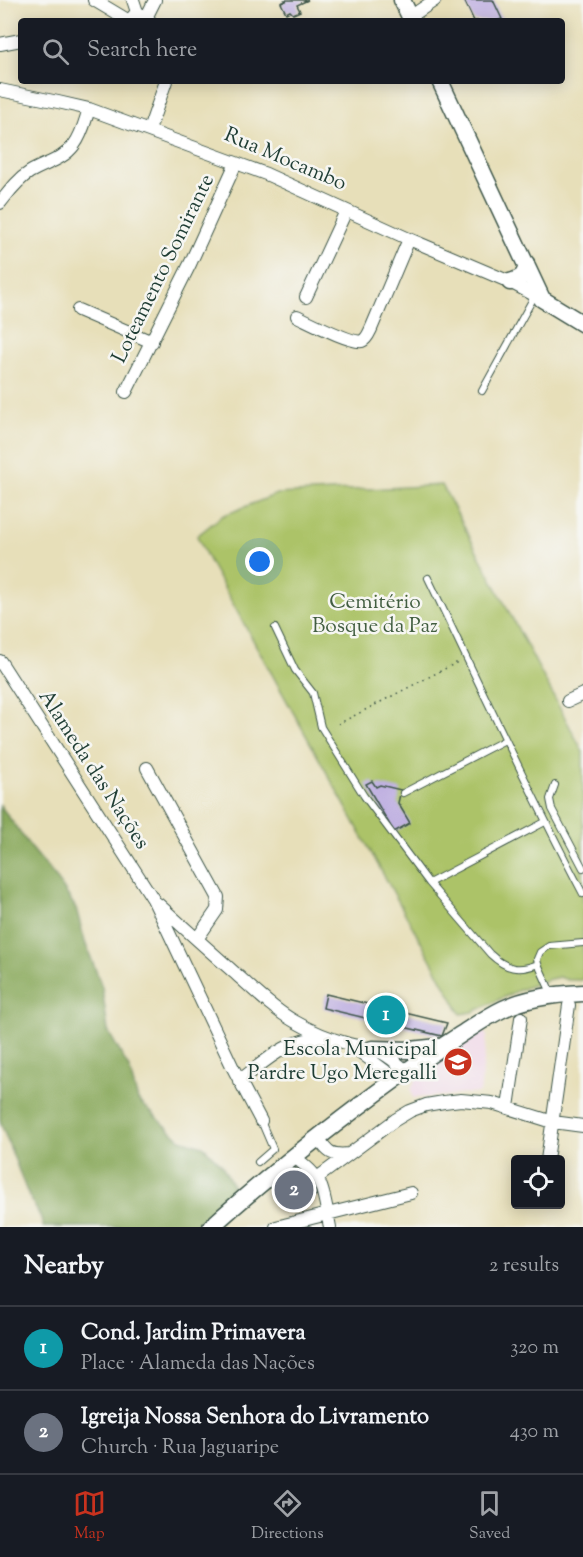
<!DOCTYPE html>
<html lang="en">
<head>
<meta charset="utf-8">
<style>
  body { margin:0; font-family:"Sorts Mill Goudy",serif; background:#20242c; color:#f1f3f6 }
  .controls { position:absolute; right:18px; bottom:18px; display:grid; overflow:hidden; border-radius:6px; box-shadow:0 3px 15px #0003 }
  .controls button { width:54px; height:54px; display:grid; place-items:center; padding:0; border:0; border-bottom:2px solid #363941; background:#171b24; color:#f1f3f6; font:30px sans-serif }
  .you { position:absolute; left:260px; top:562px; width:21px; height:21px; margin:-15px; border:4px solid #fff; border-radius:50%; background:#1a73e8; box-shadow:0 0 0 9px #1a73e833 }
  .badge { display:grid; place-items:center; width:39px; height:39px; border-radius:50%; background:#c8321e; color:#fff; font-size:20px; font-weight:700 }
  .pin { position:absolute; translate:-50% -50%; border:3px solid #fff; box-shadow:0 2px 6px #0006 }
  .list { margin:0; padding:0; list-style:none }
  h2 { display:flex; justify-content:space-between; align-items:center; height:78px; margin:0; padding:0 24px; font-size:26px }
  h2 small { font-size:20px; font-weight:400; color:#9ea1a6 }
  .list li { display:grid; grid-template-columns:39px 1fr auto; gap:18px; align-items:center; box-sizing:border-box; height:84px; padding:0 24px; border-top:2px solid #363941 }
  .list b { display:block; font-size:22px; white-space:nowrap }
  .list p { margin:0; font-size:20px; white-space:nowrap; color:#9ea1a6 }
  .list em { font-size:20px; font-style:normal; color:#9ea1a6 }
  .icon { flex:none; width:33px; height:33px; fill:none; stroke:currentColor; stroke-width:2; stroke-linecap:round; stroke-linejoin:round }
  .map { position:relative; flex:none; width:583px; height:1227px; overflow:hidden }
  .search { position:absolute; background:#171b24; box-shadow:0 3px 15px #0003; left:18px; right:18px; top:18px; height:66px; display:flex; align-items:center; gap:15px; box-sizing:border-box; padding:0 21px; border-radius:6px; color:#9ea1a6; font-size:22px }
  .sheet { height:246px; background:#171b24 }
  nav { display:flex; justify-content:space-around; align-items:center; box-sizing:border-box; height:84px; border-top:2px solid #363941; background:#171b24; font-size:16px; color:#9ea1a6 }
  nav a { display:grid; justify-items:center; gap:3px }
  nav .on { color:#c8321e }
  .map>svg:first-child { display:block }
  .built { fill:#efd0e6 }
  .green { fill:#acc368; stroke:#66804e; stroke-width:1.5 }
  .forest { fill:#89a95c; stroke:#547348; stroke-width:1.5 }
  .building { fill:#c0b1e1 }
  .lines { fill:none; stroke-linecap:round; stroke-linejoin:round }
  .service-casing { stroke:#3d5548; stroke-width:8 }
  .minor-casing { stroke:#3d5548; stroke-width:14 }
  .secondary-casing { stroke:#3d5548; stroke-width:19 }
  .path { stroke:#3d5548; stroke-width:1.5; stroke-dasharray:1.5 4.5; stroke-linecap:butt }
  .service { stroke:#fff; stroke-width:6 }
  .minor { stroke:#fff; stroke-width:12 }
  .secondary { stroke:#fff; stroke-width:16 }
  .labels { text-anchor:middle; dominant-baseline:central; stroke-width:5; stroke-linejoin:round; paint-order:stroke }
  .street-label { font-size:21px; fill:#1f3d34; stroke:#f6f6f2 }
  .park-label { font-size:21px; fill:#425e41; stroke:#f6f6f2 }
  .poi-label { font-size:21px; fill:#1f3d34; stroke:#f6f6f2; text-anchor:end }
</style>
</head>
<body>
<div class="map">
<svg width="583" height="1227" viewBox="0 0 583 1227">
  <rect width="100%" height="100%" fill="#f6f6f2"/>
  <filter id="ink" filterUnits="userSpaceOnUse"><feTurbulence type="fractalNoise" baseFrequency=".0167" numOctaves="2"/><feDisplacementMap in="SourceGraphic" scale="12" xChannelSelector="R" yChannelSelector="G"/><feConvolveMatrix kernelMatrix="1 2 1 2 8 2 1 2 1" color-interpolation-filters="sRGB"/></filter>
  <filter id="wash" filterUnits="userSpaceOnUse"><feTurbulence type="fractalNoise" baseFrequency=".008" numOctaves="4" result="noise"/><feDisplacementMap in="SourceGraphic" scale="24" xChannelSelector="R" yChannelSelector="G"/><feGaussianBlur stdDeviation="1.35" result="paint"/><feColorMatrix in="noise" values="0 0 0 0 0 0 0 0 0 0 0 0 0 0 0 0 0 1.4 0 .05"/><feComposite in="paint" operator="in"/></filter>
  <g filter="url(#wash)">
    <rect width="100%" height="100%" fill="#e7dfb9"/>
    <path class="built" d="M483,1030l4,6 -7,57 -67,5 -2,-9 8,-17 26,-19z"/>
    <path class="green" d="M442,485l141,267v228h-15l-9,-3 -13,3 -29,11 -44,21 -12,2 -252,-453 -12,-25 25,-20 55,-22z"/>
    <path class="forest" d="M0,805l29,40 28,34 19,29 9,34 17,45 6,44 21,37 9,32 42,39 23,7 19,19 11,21 -6,12 -34,29h-150l-2,-9 -14,-26 -27,-71z"/>
    <g id="blocks">
      <path class="building" d="M285,0h23l-11,5 3,6 -7,3 -3,-3 -4,2 -5,-10 5,-2z
        M464,0h29l9,19 -5,2h-23z
        M372,781l4,6 4,-2 21,5 -3,13 12,20 -16,9 -28,-48z
        M326,994l121,29 -5,13 -119,-28z
        M294,1168l12,7 11,20 -34,11 -12,-20z"/>
    </g>
  </g>
  <g filter="url(#ink)">
    <use href="#blocks" fill-opacity="0" stroke="#3d5548" stroke-width="1.5"/>
    <g class="lines">
      <g class="service-casing">
        <path id="service" d="M482,391l53,-96
          M428,578c51,105 100,212 155,316
          M275,628l20,42 18,23 8,34 43,69 65,87 61,71c16,15 28,18 48,10
          M555,785l-5,14 2,10 31,59
          M403,793l102,-53
          M429,883l116,-61
          M552,995l-14,-31 -1,-5 3,-7 9,-6 34,-3
          M258,1162l15,-13 -12,-28"/>
      </g>
      <g class="minor-casing">
        <path id="minor" d="M94,0l35,21 8,-9
          M133,0l4,12 13,9
          M410,17l25,-17
          M146,18l9,-18
          M0,44l21,-4
          M0,90l58,12 31,7 147,54 30,11 143,65 101,43 32,17
          M149,130l17,-49
          M0,203c9,-11 17,-23 30,-31 15,-9 33,-12 44,-27 8,-10 11,-24 15,-36
          M306,297l40,-86
          M78,310l74,32
          M297,316c11,5 55,28 65,25 5,-2 7,-8 9,-12l38,-90
          M126,392l64,-128 46,-101
          M0,661l153,238 80,169 28,53
          M568,701l15,-7
          M147,768l71,129 -1,13 -20,29
          M158,904c26,24 52,47 79,71 18,16 36,34 57,46 17,10 36,18 55,23 12,3 24,4 35,10 9,5 15,11 22,17
          M352,1046l44,33
          M239,1081c29,-22 47,-41 85,-44
          M508,1107l13,-89
          M317,1137c11,15 13,19 32,17
          M293,1156c9,7 19,14 25,24 7,11 9,34 12,47
          M547,1160l22,-155
          M317,1178l78,-58 15,-9 16,-6 18,-3 17,-2 31,3 61,19 30,4
          M276,1227l135,-34"/>
      </g>
      <g class="secondary-casing">
        <path id="secondary" d="M402,0l10,21
          M440,81l102,218 41,25
          M510,282c11,-3 17,-7 16,-19
          M372,1049l38,1 29,-3
          M211,1227c53,-48 109,-92 167,-135 27,-20 54,-39 82,-57 14,-9 28,-19 43,-26 25,-12 53,-15 80,-16"/>
      </g>
      <path class="path" d="M338,724l120,-62"/>
      <use href="#service" class="service"/>
      <use href="#minor" class="minor"/>
      <use href="#secondary" class="secondary"/>
    </g>
  </g>
  <defs>
    <g id="school-disc" transform="scale(1.5)"><circle r="9.5" fill="#c8321e" stroke="#f6f6f2"/><path d="M0-5L7-2L0 1L-7-2ZM-4 1L0 2.5L4 1V4Q0 6-4 4Z" fill="#fff"/></g>
  </defs>
  <g fill-rule="evenodd">
    <use href="#school-disc" x="458" y="1062"/>
  </g>
  <g class="labels">
    <g class="street-label">
      <text transform="translate(285 160) rotate(23)">Rua Mocambo</text>
      <text transform="translate(164 269) rotate(-64)">Loteamento Somirante</text>
      <text transform="translate(93 770) rotate(57)">Alameda das Nações</text>
    </g>
    <g class="park-label">
      <text x="375" y="603">Cemitério<tspan x="375" dy="24">Bosque da Paz</tspan></text>
    </g>
    <g class="poi-label">
      <text x="437" y="1050">Escola Municipal<tspan x="437" dy="24">Pardre Ugo Meregalli</tspan></text>
    </g>
  </g>
</svg>
<div class="controls">
<button><svg class="icon" aria-label="locate" viewBox="0 0 24 24"><circle cx="12" cy="12" r="6"/><path d="M12 2v4M12 18v4M2 12h4M18 12h4"/></svg></button>
</div>
<div class="you"></div>
<div class="pin badge" style="left:386px;top:1015px;background:#0f9aa8">1</div>
<div class="pin badge" style="left:294px;top:1190px;background:#6b7280">2</div>
<div class="search"><svg class="icon" aria-label="search" viewBox="0 0 24 24"><circle cx="10" cy="10" r="6"/><path d="M15 15l6 6"/></svg>Search here</div>
</div>
<section class="sheet">
<h2>Nearby<small>2 results</small></h2>
<ul class="list">
<li><span class="badge" style="background:#0f9aa8">1</span><div><b>Cond. Jardim Primavera</b><p>Place · Alameda das Nações</p></div><em>320 m</em></li>
<li><span class="badge" style="background:#6b7280">2</span><div><b>Igreija Nossa Senhora do Livramento</b><p>Church · Rua Jaguaripe</p></div><em>430 m</em></li>
</ul>
</section>
<nav>
<a class="on"><svg class="icon" aria-label="map" viewBox="0 0 24 24"><path d="M3 6l6-2 6 2 6-2v14l-6 2-6-2-6 2zM9 4v14M15 6v14"/></svg>Map</a>
<a><svg class="icon" aria-label="directions" viewBox="0 0 24 24"><path d="M12 3l9 9-9 9-9-9zM9 14v-3h6M13 9l2 2-2 2"/></svg>Directions</a>
<a><svg class="icon" aria-label="saved" viewBox="0 0 24 24"><path d="M7 4h10v16l-5-4-5 4z"/></svg>Saved</a>
</nav>
</body>
</html>
